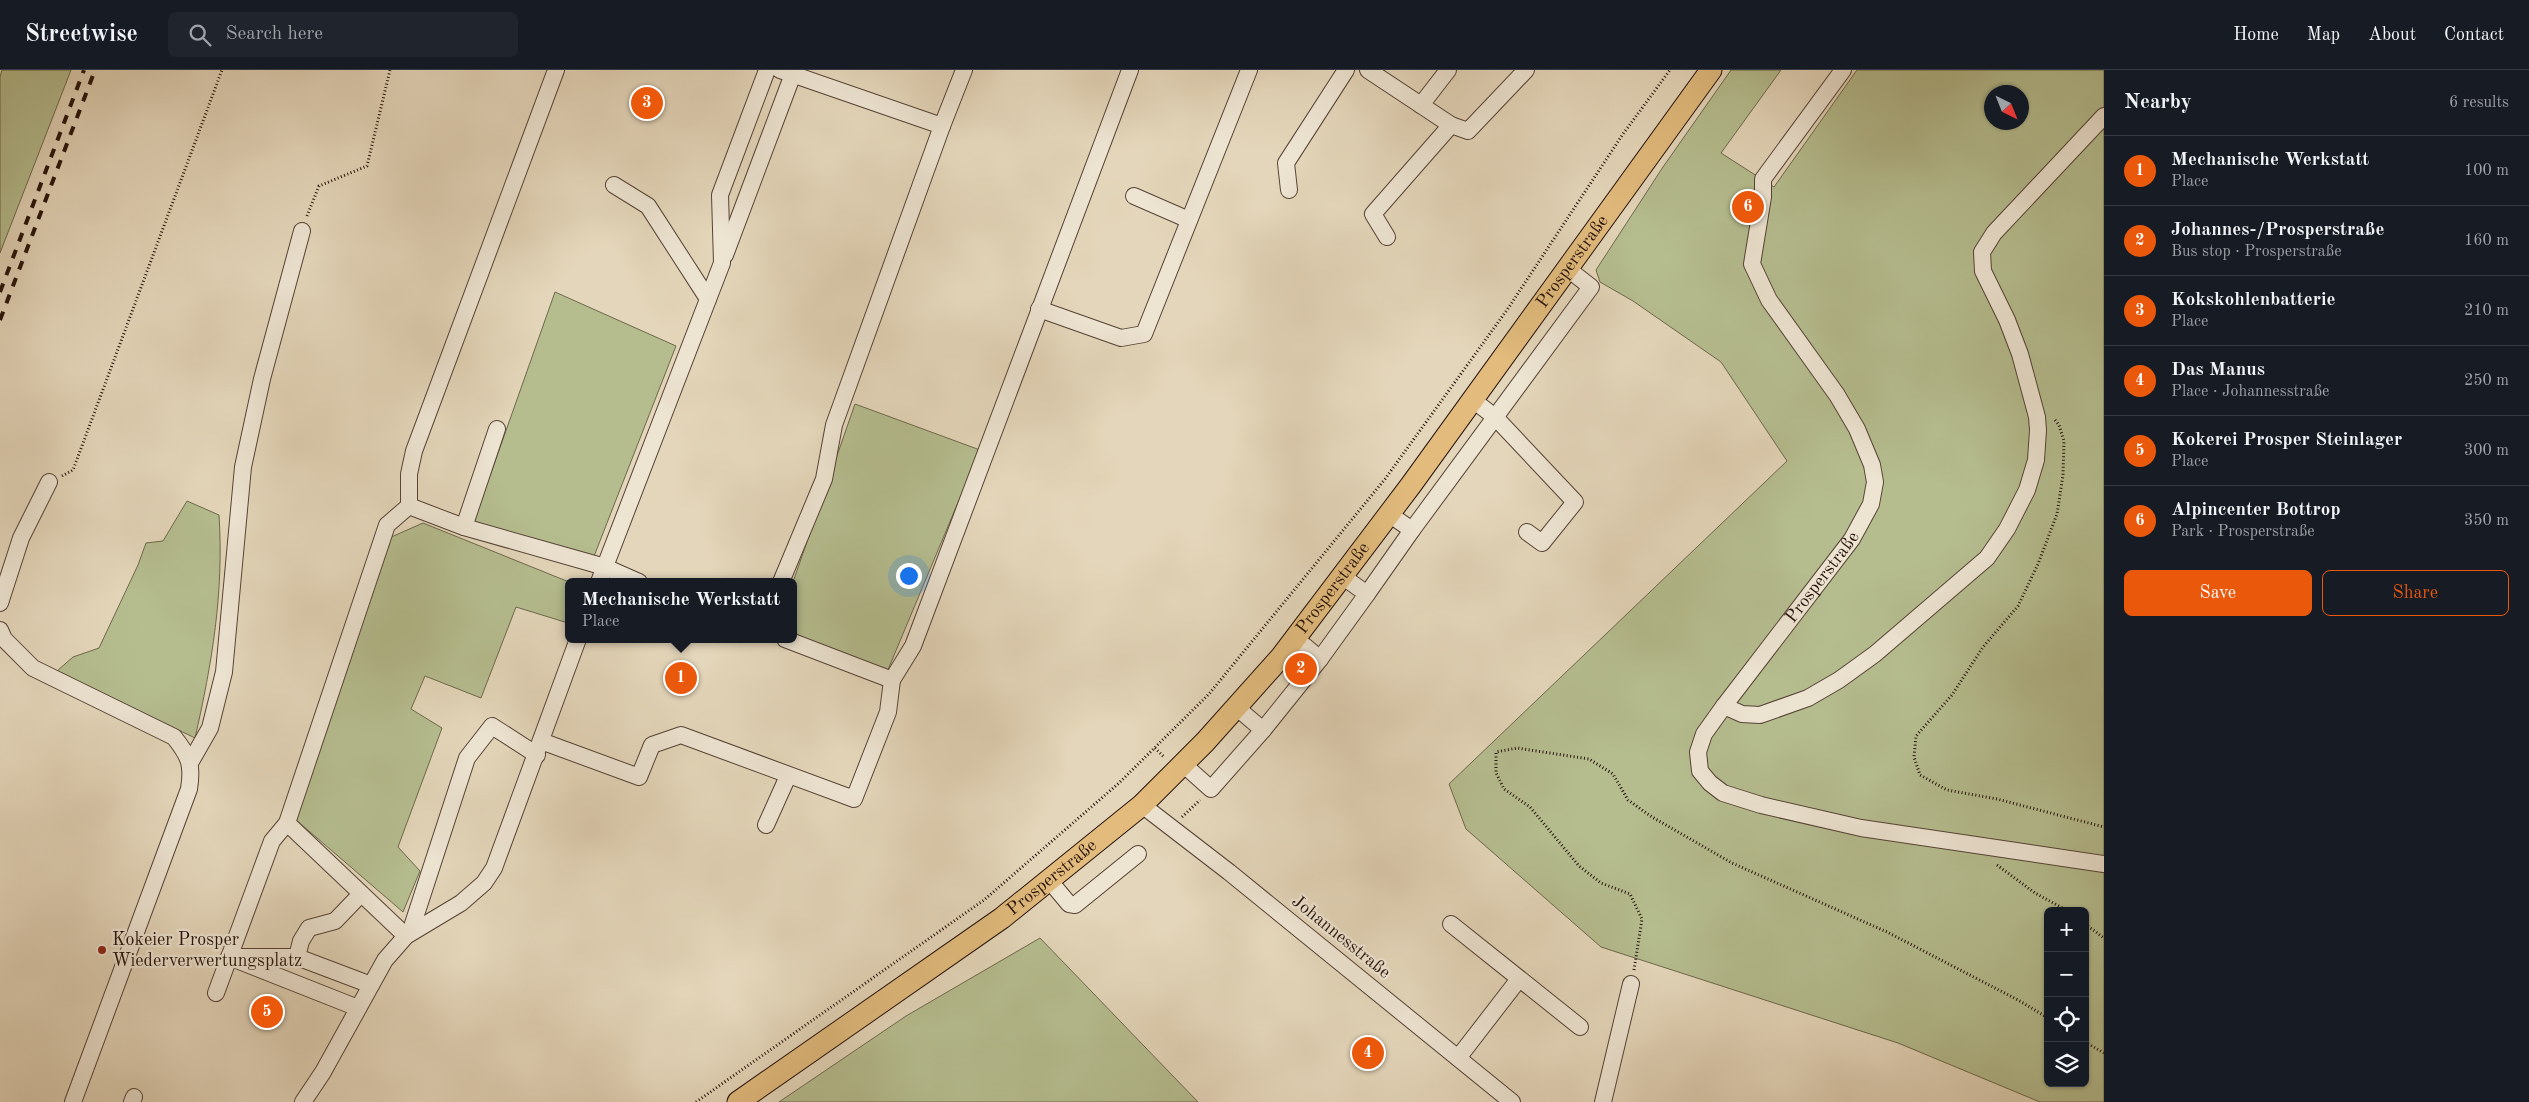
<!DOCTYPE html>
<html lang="en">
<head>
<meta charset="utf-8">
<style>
  body { margin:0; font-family:"Old Standard TT",serif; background:#20242c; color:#f1f3f6 }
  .controls { position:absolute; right:15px; bottom:15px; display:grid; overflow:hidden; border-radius:8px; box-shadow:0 1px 4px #0004 }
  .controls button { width:45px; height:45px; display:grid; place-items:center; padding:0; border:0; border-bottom:1px solid #363941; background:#171b24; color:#f1f3f6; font:25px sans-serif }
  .compass { position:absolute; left:1984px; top:15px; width:45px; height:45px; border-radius:50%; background:#171b24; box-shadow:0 1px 4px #0004; rotate:137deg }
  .you { position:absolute; left:908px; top:505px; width:18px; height:18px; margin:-12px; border:4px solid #fff; border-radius:50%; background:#1a73e8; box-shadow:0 0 0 8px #1a73e833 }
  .badge { display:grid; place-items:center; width:32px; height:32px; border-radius:50%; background:#ea580c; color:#fff; font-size:16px; font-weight:700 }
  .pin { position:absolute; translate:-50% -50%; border:2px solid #fff; box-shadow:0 1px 5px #0006 }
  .popup { position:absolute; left:565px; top:508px; width:232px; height:65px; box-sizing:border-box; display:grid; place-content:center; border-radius:8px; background:#171b24; filter:drop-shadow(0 1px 4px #0005); font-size:16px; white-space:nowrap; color:#9ea1a6 }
  .popup b { font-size:19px; color:#f1f3f6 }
  .popup::after { content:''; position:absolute; left:50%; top:100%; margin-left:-10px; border:10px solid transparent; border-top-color:#171b24 }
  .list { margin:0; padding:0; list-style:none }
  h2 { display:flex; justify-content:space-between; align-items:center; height:65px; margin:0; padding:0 20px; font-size:21px }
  h2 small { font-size:16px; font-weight:400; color:#9ea1a6 }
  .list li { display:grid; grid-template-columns:32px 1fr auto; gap:15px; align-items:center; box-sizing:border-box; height:70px; padding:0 20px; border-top:1px solid #363941 }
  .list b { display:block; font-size:19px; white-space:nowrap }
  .list p { margin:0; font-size:16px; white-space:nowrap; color:#9ea1a6 }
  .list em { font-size:16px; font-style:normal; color:#9ea1a6 }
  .actions { display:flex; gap:10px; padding:15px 20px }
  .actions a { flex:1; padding:11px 0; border:1px solid #ea580c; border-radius:8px; text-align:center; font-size:18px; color:#ea580c }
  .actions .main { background:#ea580c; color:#fff }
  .icon { flex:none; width:28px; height:28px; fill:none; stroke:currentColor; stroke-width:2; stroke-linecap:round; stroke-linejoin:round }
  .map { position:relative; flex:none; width:2104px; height:1032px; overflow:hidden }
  header { display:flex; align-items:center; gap:30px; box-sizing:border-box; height:70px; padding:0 25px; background:#171b24; border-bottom:1px solid #363941 }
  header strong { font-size:24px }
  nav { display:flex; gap:28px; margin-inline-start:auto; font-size:18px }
  .search { width:350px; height:45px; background:#20242c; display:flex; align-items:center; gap:12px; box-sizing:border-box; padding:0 18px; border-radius:8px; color:#9ea1a6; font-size:19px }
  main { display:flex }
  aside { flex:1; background:#171b24 }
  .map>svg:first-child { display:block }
  .green { fill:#b5bd8f; stroke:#6e684c; fill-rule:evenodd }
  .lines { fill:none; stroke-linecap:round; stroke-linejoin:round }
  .minor-casing { stroke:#564336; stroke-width:18 }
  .major-casing { stroke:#26120a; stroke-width:23 }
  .path { stroke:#26120a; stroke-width:3; stroke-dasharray:1 2.5; stroke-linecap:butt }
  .minor { stroke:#ede4d2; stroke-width:16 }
  .major { stroke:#e2bb7d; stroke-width:21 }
  .rail { stroke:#26120a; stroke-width:4; stroke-dasharray:9 9; stroke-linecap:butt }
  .poi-dot { fill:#8f2418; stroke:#ede4d2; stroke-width:2 }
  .labels { text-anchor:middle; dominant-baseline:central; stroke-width:4.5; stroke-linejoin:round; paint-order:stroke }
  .street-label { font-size:18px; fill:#26120a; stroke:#ede4d2 }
  .poi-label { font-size:18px; fill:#26120a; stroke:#ede4d2; text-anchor:start }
</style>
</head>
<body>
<header>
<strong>Streetwise</strong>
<div class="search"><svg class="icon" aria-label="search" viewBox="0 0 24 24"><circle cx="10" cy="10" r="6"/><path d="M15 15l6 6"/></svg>Search here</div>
<nav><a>Home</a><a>Map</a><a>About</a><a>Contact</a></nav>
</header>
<main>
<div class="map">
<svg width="2104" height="1032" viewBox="0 0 2104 1032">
  <rect width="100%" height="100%" fill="#e4d6ba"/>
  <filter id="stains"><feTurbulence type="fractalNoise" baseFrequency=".004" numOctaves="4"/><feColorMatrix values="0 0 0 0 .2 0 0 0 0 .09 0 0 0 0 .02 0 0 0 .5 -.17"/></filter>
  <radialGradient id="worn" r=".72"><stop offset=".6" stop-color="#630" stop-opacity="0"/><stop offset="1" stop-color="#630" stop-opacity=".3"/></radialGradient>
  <path class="green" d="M2,0h69l-71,183v-176z
    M1731,0h50l-60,83 53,34 83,-117h247v1032h-64l-142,-59 -297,-96 -135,-118 -17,-45 338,-323 -66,-99 -88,-61 -33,-19 -4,-12 67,-103zM1992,22h30v30h-30zM2048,841h37v172h-37z
    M555,222l121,54 -85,218 -117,-43z
    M855,334l125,46 -93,222 -93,-33 -1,-57z
    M187,431l32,14c5,78 -7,148 -24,223l-138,-67 16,-14 26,-9 39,-83 8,-22 17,-2z
    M423,453l146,59 -1,41 -52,-16 -35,91 -56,-22 -14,33 31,19 -44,119 22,24 -17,41 -108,-93 94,-281z
    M1040,868l158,164h-419l127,-86z"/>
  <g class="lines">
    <g class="minor-casing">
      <g id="minor">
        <path d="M780,0l162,56 22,-56"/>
        <path d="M1368,0l83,55 -78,89 14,23"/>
        <path d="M1421,35l27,-35"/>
        <path d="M2104,46l-110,117 -12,19 1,19 24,49 13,34 17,63 1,13 -2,30 -9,30 -20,39 -20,29 -112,96 -36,26 -31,18 -48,17 -18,-1 -18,-8 -20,28 -6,18 2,19 10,12 13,10 38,12 100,23 243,36"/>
        <path d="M1451,55l17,6 58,-61"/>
        <path d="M614,115l34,21 60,93"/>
        <path d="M1289,120l-3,-27 60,-93"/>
        <path d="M1134,126l55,24"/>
        <path d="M725,185l68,-181"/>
        <path d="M1039,239l82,29 23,-4 105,-264"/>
        <path d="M1473,330l22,17 80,85 -33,41 -15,-11"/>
        <path d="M409,436v-32l5,-23 142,-381"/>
        <path d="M464,457l33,-98"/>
        <path d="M1412,460l179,-243 -23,-18"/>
        <path d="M599,512l123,-319 -2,-68 47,-125"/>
        <path d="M781,512l43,-103 10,-54 108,-299"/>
        <path d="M1367,524l45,-64 -23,-16"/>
        <path d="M0,533l21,-65 28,-56"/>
        <path d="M0,560l4,9 29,29 141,69c15,19 19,27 15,52l-116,313"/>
        <path d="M1320,589l47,-65 -25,-18"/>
        <path d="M892,610l21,-34 217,-576"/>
        <path id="s1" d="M1724,636l128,-167 19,-35 4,-22 -3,-17 -15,-36 -20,-34 -68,-95 -17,-36 11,-67v-18l80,-109"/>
        <path d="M1263,660l57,-71 -25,-21"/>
        <path d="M541,671l98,36 13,-32 29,-10 173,64 34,-87 4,-32 -107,-41"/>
        <path d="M190,693l20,-35 14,-56 19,-205 19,-88 40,-148"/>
        <path d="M1183,694l28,25 52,-59 -27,-23"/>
        <path d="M1142,735l87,67 283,230"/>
        <path d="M766,755l22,-49"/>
        <path d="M1049,810l20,24 6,1 63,-51"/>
        <path d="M361,824l-26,27 -26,7 -8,13 -4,16 74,28"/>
        <path d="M1451,854l129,103"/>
        <path d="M410,863l57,-175 25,-32 45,29"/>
        <path d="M406,866l-119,-113 100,-298 22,-19 55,21 141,40 34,15"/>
        <path d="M229,887l129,51"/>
        <path d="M239,887h58"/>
        <path d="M216,923l56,-152 15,-18"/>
        <path d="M1458,988l61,-79"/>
        <path d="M132,1032l2,-5"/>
        <path d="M303,1032l20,-30 62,-112 21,-24 55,-33 23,-20 10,-15 84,-229"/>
        <path d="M1603,1032l28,-118"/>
      </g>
    </g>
    <g class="major-casing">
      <g id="major">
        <path id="s2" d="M738,1032l264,-184 140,-113 63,-63 76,-85 130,-172 300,-415"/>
      </g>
    </g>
    <path class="path" d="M307,146l12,-30 48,-20 23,-96
      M2055,350l4,5 5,16 -1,34 -6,39 -19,50 -20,42 -35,41 -31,48 -36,41 -2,21 6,18 27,15 50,9 107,28
      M62,406l11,-6 149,-400
      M1155,678l9,9
      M1182,747l18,-17
      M1997,795l38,28 33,18
      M2085,854l19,14
      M1634,900l8,-51 -12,-25 -29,-11 -22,-17 -49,-59 -26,-18 -8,-16v-21l21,-4 72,11 24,15 15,26 24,17 80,46 155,69 131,68 30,18
      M2085,972l19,11
      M696,1032l288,-202 135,-117 90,-89 176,-215 122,-169 116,-176 47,-64"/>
    <use href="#minor" class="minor"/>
    <use href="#major" class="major"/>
    <path class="rail" d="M0,222l84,-222
      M0,250l95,-250"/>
  </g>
  <circle class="poi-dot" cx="102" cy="880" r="5"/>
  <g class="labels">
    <g class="street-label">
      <text stroke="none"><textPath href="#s2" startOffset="1196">Prosperstraße</textPath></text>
      <text stroke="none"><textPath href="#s1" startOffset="162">Prosperstraße</textPath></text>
      <text stroke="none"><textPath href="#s2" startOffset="791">Prosperstraße</textPath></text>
      <text stroke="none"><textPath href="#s2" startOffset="386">Prosperstraße</textPath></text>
      <text transform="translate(1341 867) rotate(39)">Johannesstraße</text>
    </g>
    <g class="poi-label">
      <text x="112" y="870">Kokeier Prosper<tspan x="112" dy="21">Wiederverwertungsplatz</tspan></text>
    </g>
  </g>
  <rect width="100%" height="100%" filter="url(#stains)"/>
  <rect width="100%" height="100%" fill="url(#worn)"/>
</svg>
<div class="controls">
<button>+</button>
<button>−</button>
<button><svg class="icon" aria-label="locate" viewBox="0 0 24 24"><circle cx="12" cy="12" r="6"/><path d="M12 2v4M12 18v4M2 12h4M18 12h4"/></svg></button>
<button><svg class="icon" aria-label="layers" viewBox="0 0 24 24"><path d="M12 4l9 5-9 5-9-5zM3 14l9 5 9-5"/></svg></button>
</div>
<svg class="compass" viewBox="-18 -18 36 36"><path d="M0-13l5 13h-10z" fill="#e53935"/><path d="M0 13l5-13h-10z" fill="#9ea1a6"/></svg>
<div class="you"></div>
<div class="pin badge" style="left:681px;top:608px">1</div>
<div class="popup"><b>Mechanische Werkstatt</b>Place</div>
<div class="pin badge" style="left:1301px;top:599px">2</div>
<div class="pin badge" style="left:647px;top:33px">3</div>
<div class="pin badge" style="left:1368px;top:983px">4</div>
<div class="pin badge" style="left:267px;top:942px">5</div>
<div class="pin badge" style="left:1748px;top:137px">6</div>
</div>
<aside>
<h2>Nearby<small>6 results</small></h2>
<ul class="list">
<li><span class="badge">1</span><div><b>Mechanische Werkstatt</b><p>Place</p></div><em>100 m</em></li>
<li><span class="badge">2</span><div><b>Johannes-/Prosperstraße</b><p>Bus stop · Prosperstraße</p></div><em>160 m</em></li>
<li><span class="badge">3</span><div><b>Kokskohlenbatterie</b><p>Place</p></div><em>210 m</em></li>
<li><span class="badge">4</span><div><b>Das Manus</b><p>Place · Johannesstraße</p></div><em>250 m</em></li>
<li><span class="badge">5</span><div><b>Kokerei Prosper Steinlager</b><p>Place</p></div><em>300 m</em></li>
<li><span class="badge">6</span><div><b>Alpincenter Bottrop</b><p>Park · Prosperstraße</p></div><em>350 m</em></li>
</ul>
<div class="actions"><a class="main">Save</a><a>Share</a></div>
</aside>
</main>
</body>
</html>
